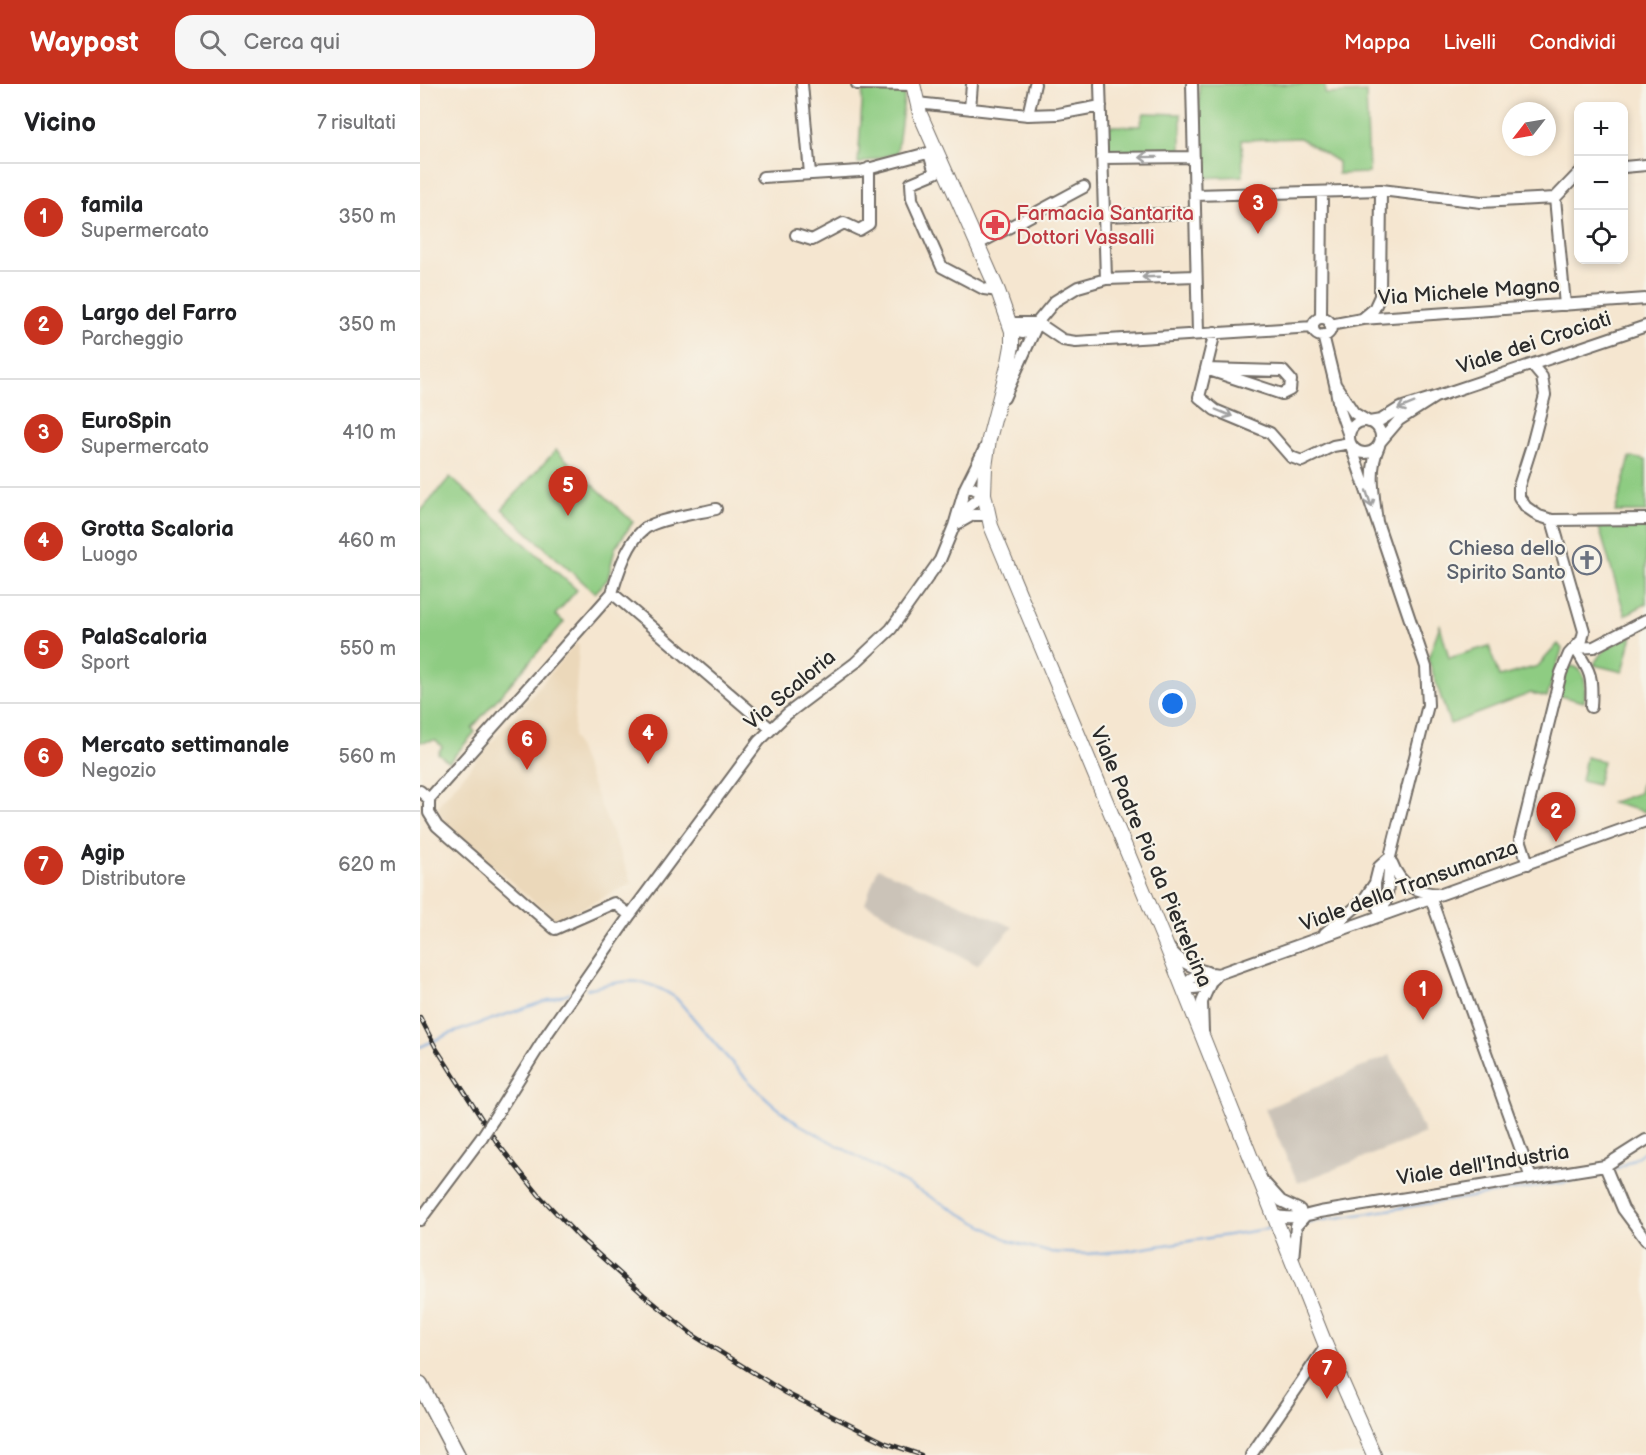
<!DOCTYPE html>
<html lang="it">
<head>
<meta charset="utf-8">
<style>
  body { margin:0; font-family:"Balsamiq Sans",sans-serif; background:#f6f6f6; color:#202124 }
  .controls { position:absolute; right:18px; top:18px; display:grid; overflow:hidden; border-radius:12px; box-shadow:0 3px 9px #0003 }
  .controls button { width:54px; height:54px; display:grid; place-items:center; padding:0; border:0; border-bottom:2px solid #e0e0e0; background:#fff; color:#202124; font:30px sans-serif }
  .compass { position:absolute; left:1082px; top:18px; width:54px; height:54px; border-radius:50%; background:#fff; box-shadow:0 3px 9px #0003; rotate:239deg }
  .you { position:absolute; left:753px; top:620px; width:21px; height:21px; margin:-15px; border:4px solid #fff; border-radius:50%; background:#1a73e8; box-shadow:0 0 0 9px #1a73e833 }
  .badge { display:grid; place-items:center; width:39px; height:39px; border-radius:50%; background:#c8321e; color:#fff; font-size:20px; font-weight:700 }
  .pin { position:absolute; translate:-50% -50px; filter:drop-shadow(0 2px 3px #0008) }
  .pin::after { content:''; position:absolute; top:32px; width:21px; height:18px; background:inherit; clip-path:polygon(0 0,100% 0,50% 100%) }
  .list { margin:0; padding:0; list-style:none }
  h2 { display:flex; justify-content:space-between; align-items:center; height:78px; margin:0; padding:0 24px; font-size:26px }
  h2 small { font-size:20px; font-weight:400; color:#757577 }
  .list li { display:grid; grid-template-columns:39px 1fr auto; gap:18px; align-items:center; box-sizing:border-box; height:108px; padding:0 24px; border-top:2px solid #e0e0e0 }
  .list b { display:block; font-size:22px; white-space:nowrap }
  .list p { margin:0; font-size:20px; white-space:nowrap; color:#757577 }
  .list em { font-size:20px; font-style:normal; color:#757577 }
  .icon { flex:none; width:33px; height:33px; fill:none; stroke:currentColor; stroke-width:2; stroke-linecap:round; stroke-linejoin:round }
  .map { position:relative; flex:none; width:1226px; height:1371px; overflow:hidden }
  header { display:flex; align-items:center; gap:36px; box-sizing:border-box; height:84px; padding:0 30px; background:#c8321e; color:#fff }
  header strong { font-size:28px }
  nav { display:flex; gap:33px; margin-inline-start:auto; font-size:21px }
  .search { width:420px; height:54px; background:#f6f6f6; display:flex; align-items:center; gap:15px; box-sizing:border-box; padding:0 21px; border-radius:18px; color:#757577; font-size:22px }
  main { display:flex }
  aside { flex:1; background:#fff }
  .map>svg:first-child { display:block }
  .built { fill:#ebd8ba }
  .industrial { fill:#cbc3b8 }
  .green { fill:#8ecc82; stroke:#5c7c56; stroke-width:1.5 }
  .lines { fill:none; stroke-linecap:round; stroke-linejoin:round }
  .stream { stroke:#6fa3db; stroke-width:2 }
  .minor-casing { stroke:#726c65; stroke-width:14 }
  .major-casing { stroke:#726c65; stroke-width:16 }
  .highway-casing { stroke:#726c65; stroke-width:18 }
  .minor { stroke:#fff; stroke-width:10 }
  .major { stroke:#fff; stroke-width:14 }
  .highway { stroke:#fff; stroke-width:15 }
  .rail-casing { stroke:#2b2b2b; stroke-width:4.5 }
  .rail { stroke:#f7f3e8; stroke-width:2; stroke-dasharray:7; stroke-linecap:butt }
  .minor-bridge-casing { stroke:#726c65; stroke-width:14; stroke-linecap:butt }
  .minor-bridge { stroke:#fff; stroke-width:10 }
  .oneway { stroke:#a0a0a0 }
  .labels { text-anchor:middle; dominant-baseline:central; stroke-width:4.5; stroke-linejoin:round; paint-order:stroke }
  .health-label { font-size:21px; fill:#be3a42; stroke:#f7f3e8; text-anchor:start }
  .street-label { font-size:21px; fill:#2b2b2b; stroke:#f7f3e8 }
  .worship-label { font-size:21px; fill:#5b616d; stroke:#f7f3e8; text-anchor:end }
</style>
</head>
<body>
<header>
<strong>Waypost</strong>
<div class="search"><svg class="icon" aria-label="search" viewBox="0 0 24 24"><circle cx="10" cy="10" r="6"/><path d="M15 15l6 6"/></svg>Cerca qui</div>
<nav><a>Mappa</a><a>Livelli</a><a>Condividi</a></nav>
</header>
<main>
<aside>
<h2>Vicino<small>7 risultati</small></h2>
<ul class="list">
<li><span class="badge">1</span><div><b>famila</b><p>Supermercato</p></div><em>350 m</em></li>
<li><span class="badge">2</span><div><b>Largo del Farro</b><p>Parcheggio</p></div><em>350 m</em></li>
<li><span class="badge">3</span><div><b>EuroSpin</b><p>Supermercato</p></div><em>410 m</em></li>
<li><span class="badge">4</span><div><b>Grotta Scaloria</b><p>Luogo</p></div><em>460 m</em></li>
<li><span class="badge">5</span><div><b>PalaScaloria</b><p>Sport</p></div><em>550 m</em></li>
<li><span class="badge">6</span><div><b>Mercato settimanale</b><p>Negozio</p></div><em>560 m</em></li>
<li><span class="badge">7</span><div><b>Agip</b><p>Distributore</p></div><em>620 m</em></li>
</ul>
</aside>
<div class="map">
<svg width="1226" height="1371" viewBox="0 0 1226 1371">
  <rect width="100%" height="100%" fill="#f7f3e8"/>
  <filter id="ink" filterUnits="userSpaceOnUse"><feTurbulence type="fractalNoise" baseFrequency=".0167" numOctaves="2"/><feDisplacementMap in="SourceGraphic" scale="12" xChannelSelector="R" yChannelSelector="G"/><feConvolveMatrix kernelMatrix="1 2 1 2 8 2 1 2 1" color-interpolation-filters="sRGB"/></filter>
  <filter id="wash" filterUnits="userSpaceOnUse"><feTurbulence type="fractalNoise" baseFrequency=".008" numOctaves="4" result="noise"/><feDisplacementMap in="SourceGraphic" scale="24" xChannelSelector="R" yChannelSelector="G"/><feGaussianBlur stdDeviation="1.35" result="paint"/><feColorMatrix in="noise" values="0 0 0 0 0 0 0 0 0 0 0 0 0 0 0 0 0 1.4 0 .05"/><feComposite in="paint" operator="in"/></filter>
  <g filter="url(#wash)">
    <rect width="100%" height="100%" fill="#f5e6d0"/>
    <path class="built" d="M156,559l3,3 -6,91 59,146 -76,38 -112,-98 -6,-14 2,-6z"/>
    <path class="industrial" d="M458,784l135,59 -36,38 -112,-62z
      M970,971l35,79 -127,49 -33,-74z"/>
    <path class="green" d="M779,0h126v10l41,-2 3,81 -31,1v-12l-38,-24 -58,2 1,36 -43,2z
      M443,5l42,3 -8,61 -39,11z
      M724,29l37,1v36l-74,2v-26h33z
      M136,366l77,72 -18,26 -7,31 -13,14 -93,-84z
      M1210,373l16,3v52h-31z
      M30,393l127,113 -22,25 9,7 -92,106 3,4 -26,30 -11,-9 4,-6 -6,-7 -16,2v-230z
      M1226,439v81l-21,11 -27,-91z
      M1020,541l9,33 40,-12 10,31 39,-11 20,-22 4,5 -15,48 -16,-4 -81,31 -22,-65z
      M1212,551l-9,37 -29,-7c7,-17 22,-22 38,-30z
      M1150,582c18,1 16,22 14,36l-24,-6 5,-23z
      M1166,673l17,4 -6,24 -16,-4z
      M1226,680v48l-35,-9 28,-10z"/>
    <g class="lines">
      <path class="stream" d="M167,905c39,-9 54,-14 89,9 37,42 74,92 121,125l213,118 38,11 38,2 40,-3 147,-23
        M0,963l29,-13 120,-41
        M1194,1086l20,-11 12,-9
        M885,1139l287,-45 10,-3"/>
    </g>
  </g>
  <g filter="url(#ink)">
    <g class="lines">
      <g class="minor-casing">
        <path id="minor" d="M382,0l8,90
          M437,0l56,1
          M680,0l6,195
          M772,0l6,249
          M497,19l111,12 30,-1 43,-8
          M550,25l2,-25
          M608,31l7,-31
          M509,69l6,20 -24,10 1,16 30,68 42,22 14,2
          M682,74l92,-1
          M1204,83l22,-2
          M343,93l97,-6 75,-20
          M775,111l186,-5 100,12 74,-4
          M684,132l91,-3
          M376,151l16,5 32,-17 15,7 10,-6v-56
          M558,160l106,-57
          M1145,221l-10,-107 23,-24
          M901,234l1,-126
          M893 243a9 9 0 1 1 18 0a9 9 0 1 1-18 0Z
          M942,235l12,-10 6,-13 1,-106
          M590,239h28
          M618,239l25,17 13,2 237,-15
          M910,241l32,-6 284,-20
          M592,247l11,2 7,-2 25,-30 23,-14 28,-8 90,-3
          M795,248l-16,65 16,13 55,23 21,24 11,4 31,-15 17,-3 27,79c-3,-25 -9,-53 2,-76
          M903,251l12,49
          M1112,281l10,12 3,18 -13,50 -13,41v11l7,10 13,9 13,4 94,-1
          M786,285l77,2 8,9 -1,10 -8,4z
          M1015,313l211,-71
          M584,314l32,-71
          M929 353a16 16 0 1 1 32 0a16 16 0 1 1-32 0Z
          M929,352l-10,-29 -4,-23 19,29 15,9 12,-2 19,-12 35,-11 -36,23 -18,21
          M537,437l12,-15 15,-12 -11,-6h-8
          M957,438l49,145 2,38 -38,152 -3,40 -6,19
          M539,439l14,-8h15
          M192,509c6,-21 18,-59 39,-68 15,-7 47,-12 65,-16
          M1155,564l19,-1 52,-27
          M1155,564c16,24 18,29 16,59
          M0,707l9,8 183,-206 159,136
          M9,715v14l8,13 118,103 59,-26 16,12
          M972,779c9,24 24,29 48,31
          M1108,780l-8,-25 41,-166 8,-19 13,-14 2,-9 -32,-111
          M955,799v17l6,16
          M1011,815l100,279
          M905,849l38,-32 12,-18 4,-16 11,-10
          M750,865c10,13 21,18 37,23
          M798,890c-14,-3 -26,1 -35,12 14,5 26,0 35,-12l428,-153
          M783,948l-1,-30 8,-18
          M73,1036l54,-86 83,-119 129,-174 28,-27 68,-51 36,-34 49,-69 14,-34 11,-38 20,-40
          M1185,1082l18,43 23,31
          M843,1097l18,20 19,9
          M855,1132c16,3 30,0 45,-4l285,-46 41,-26
          M0,1136l62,-83
          M873,1175l3,-33 9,-10
          M831,1371l75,-109"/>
      </g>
      <g class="major-casing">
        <path id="major" d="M493,0l7,30 78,177 14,40v15l-3,16 -20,77 -4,28 -1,27 7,32 173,414 162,406 48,109"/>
      </g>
      <g class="highway-casing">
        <path id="highway" d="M0,1300l37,71"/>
      </g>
      <use href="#minor" class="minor"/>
      <use href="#major" class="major"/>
      <use href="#highway" class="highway"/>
      <g class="rail-casing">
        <path id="rail" d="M0,933l16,31 62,96 41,51 40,42 65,58 49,40 93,58 100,50 35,12"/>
      </g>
      <use href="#rail" class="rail"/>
      <g class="minor-bridge-casing">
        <path id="minor-bridge" d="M62,1053l11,-17"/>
      </g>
      <use href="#minor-bridge" class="minor-bridge"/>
    </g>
    <defs><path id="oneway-shaft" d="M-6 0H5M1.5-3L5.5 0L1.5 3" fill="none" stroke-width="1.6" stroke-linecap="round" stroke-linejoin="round" transform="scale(1.5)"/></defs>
    <g class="oneway">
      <use href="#oneway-shaft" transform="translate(728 73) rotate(179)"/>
      <use href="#oneway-shaft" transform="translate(731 193) rotate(178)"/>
      <use href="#oneway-shaft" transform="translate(986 322) rotate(158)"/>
      <use href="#oneway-shaft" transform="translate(804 329) rotate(23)"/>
      <use href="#oneway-shaft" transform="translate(949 415) rotate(71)"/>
    </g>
  </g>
  <defs>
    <g id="pharmacy-ring" transform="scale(1.5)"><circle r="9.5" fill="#f7f3e8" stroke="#e0444e" stroke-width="1.5"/><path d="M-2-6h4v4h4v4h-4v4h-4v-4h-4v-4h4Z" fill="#e0444e"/></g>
    <g id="church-ring" transform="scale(1.5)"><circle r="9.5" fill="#f7f3e8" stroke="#6b7280" stroke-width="1.5"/><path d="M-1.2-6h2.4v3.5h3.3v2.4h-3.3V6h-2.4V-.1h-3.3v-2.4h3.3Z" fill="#6b7280"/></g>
  </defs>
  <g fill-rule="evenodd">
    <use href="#pharmacy-ring" x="575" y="141"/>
    <use href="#church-ring" x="1167" y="476"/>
  </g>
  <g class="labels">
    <g class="health-label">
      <text x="596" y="129">Farmacia Santarita<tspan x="596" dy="24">Dottori Vassalli</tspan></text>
    </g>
    <g class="street-label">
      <text transform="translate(1049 208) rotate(-4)">Via Michele Magno</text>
      <text transform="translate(1114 259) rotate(-18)">Viale dei Crociati</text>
      <text transform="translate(370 606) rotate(-40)">Via Scaloria</text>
      <text transform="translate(731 773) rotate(67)">Viale Padre Pio da Pietrelcina</text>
      <text transform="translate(989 802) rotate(-20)">Viale della Transumanza</text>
      <text transform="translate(1063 1081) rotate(-9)">Viale dell'Industria</text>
    </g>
    <g class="worship-label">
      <text x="1146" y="464">Chiesa dello<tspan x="1146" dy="24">Spirito Santo</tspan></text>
    </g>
  </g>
</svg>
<div class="controls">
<button>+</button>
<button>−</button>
<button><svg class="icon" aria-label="locate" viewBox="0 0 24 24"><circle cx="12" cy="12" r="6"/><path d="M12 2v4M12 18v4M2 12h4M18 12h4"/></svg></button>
</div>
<svg class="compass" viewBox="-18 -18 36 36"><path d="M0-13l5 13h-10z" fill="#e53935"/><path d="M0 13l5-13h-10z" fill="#757577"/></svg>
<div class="you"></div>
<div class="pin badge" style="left:1003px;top:936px">1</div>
<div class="pin badge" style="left:1136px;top:758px">2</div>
<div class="pin badge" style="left:838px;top:150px">3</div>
<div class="pin badge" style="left:228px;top:680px">4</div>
<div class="pin badge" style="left:148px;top:432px">5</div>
<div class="pin badge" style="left:107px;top:686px">6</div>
<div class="pin badge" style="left:907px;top:1315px">7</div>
</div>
</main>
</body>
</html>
